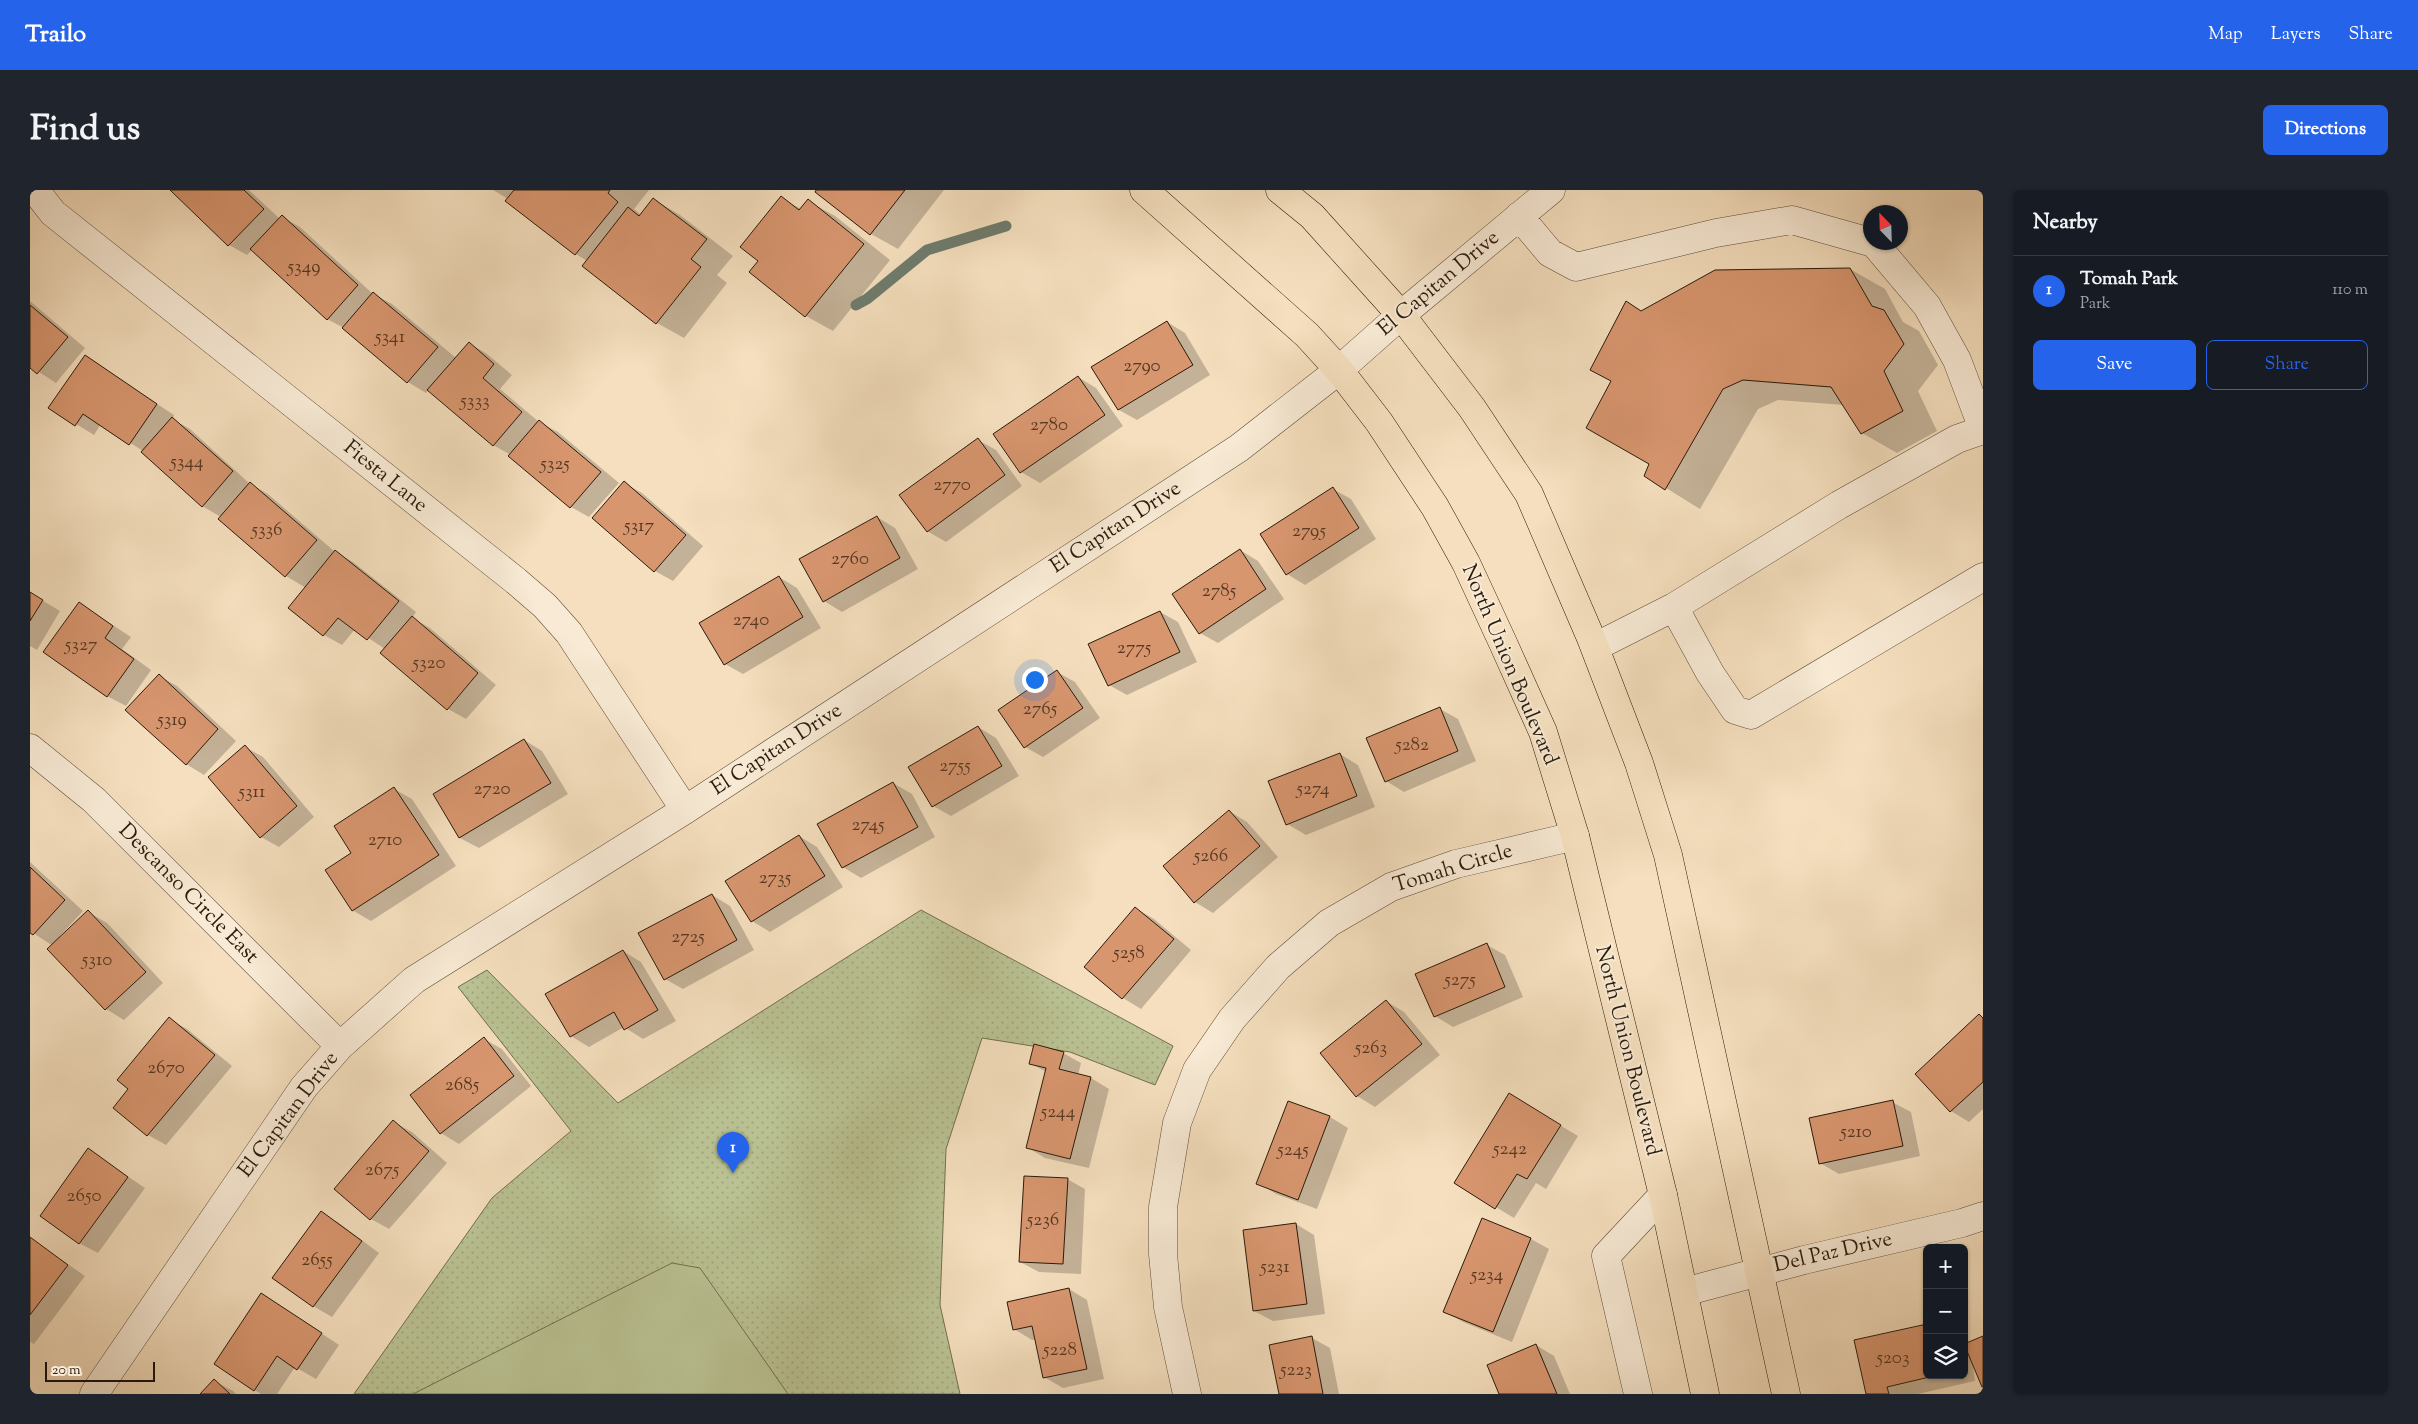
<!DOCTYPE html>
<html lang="en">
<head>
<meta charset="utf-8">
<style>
  body { margin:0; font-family:"Sorts Mill Goudy",serif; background:#20242c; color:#f1f3f6 }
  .controls { position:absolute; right:15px; bottom:15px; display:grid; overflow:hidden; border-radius:8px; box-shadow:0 1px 4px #0004 }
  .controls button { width:45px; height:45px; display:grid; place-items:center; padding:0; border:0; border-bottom:1px solid #363941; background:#171b24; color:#f1f3f6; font:25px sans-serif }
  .compass { position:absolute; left:1833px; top:15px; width:45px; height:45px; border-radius:50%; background:#171b24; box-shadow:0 1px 4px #0004; rotate:337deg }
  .scale { position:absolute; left:15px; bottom:12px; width:110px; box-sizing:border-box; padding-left:5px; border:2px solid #2a1a0b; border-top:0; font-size:14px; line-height:18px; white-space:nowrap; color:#2a1a0b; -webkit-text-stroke:4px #f8ead5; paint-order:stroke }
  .you { position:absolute; left:1004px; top:489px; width:18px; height:18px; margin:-12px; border:4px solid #fff; border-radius:50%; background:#1a73e8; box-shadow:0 0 0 8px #1a73e833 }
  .badge { display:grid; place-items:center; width:32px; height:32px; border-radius:50%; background:#2563eb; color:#fff; font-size:16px; font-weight:700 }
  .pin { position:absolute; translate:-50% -41px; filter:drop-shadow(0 1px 2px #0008) }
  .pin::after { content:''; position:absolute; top:26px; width:18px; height:15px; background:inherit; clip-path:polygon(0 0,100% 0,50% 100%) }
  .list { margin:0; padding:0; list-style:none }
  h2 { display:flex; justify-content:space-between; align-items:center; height:65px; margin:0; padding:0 20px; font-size:21px }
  h2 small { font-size:16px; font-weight:400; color:#9ea1a6 }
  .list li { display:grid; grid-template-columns:32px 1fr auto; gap:15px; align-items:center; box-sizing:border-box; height:70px; padding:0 20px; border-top:1px solid #363941 }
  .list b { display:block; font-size:19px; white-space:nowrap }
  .list p { margin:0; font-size:16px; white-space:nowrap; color:#9ea1a6 }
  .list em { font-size:16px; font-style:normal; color:#9ea1a6 }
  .actions { display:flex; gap:10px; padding:15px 20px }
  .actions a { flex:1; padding:11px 0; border:1px solid #2563eb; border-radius:8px; text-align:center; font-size:18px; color:#2563eb }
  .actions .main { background:#2563eb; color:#fff }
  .icon { flex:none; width:28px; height:28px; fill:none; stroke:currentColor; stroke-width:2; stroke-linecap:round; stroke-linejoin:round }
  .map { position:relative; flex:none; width:1953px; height:1204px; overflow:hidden; border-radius:8px }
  header { display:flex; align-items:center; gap:30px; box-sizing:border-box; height:70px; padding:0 25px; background:#2563eb; color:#fff }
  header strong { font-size:24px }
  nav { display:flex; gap:28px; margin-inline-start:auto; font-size:18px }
  .intro { display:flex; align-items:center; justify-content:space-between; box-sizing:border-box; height:120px; padding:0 30px }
  h1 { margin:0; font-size:35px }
  .button { padding:12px 22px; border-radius:8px; background:#2563eb; color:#fff; font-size:18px; font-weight:700 }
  main { display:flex; gap:30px; padding:0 30px }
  aside { flex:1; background:#171b24; border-radius:8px; box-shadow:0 1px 4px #0004 }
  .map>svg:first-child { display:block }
  .park { fill:url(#park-dots); stroke:#726e4f }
  .garden { fill:#bac293; stroke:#726e4f }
  .shadow { fill:#0003 }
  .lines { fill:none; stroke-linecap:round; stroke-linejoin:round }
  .stream { stroke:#6e7c6d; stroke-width:11 }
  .building { fill:#d8966f; stroke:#2a1a0b }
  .minor-casing { stroke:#5d4b38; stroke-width:29 }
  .major-casing { stroke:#2a1a0b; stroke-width:29 }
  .minor { stroke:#f8ead5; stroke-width:28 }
  .major { stroke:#f5dfbe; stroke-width:28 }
  .labels { text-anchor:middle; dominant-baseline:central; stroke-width:4; stroke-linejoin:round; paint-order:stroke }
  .number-label { font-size:19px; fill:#563924 }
  .street-label { font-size:21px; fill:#2a1a0b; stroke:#f8ead5 }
</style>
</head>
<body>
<header>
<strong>Trailo</strong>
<nav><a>Map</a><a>Layers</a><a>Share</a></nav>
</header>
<div class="intro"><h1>Find us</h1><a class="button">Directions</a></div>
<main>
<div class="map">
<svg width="1953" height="1204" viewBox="0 0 1953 1204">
  <defs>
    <pattern id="park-dots" width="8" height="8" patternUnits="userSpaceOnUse" patternTransform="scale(1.25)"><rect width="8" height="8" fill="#bac293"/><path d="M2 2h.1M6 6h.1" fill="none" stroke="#a0a67d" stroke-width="1.8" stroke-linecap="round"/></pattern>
  </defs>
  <rect width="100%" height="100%" fill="#f5dfbe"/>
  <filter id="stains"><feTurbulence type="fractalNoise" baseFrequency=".004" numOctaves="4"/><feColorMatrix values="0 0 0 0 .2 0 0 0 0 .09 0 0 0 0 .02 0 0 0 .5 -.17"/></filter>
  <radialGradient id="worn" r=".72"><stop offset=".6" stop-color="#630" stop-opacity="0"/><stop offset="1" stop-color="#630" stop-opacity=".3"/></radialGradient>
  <path class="park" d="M891,720l252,136 -18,39 -85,-33 -88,-14 -36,111 -6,156 20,89h-606l138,-196 79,-67 -113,-144 29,-17 131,133z"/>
  <path class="garden" d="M642,1073l28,5 88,126h-375z"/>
  <path class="shadow" d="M142,0h77l31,29 2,-2 18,10 73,67 19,10 64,54 13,-15 18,11 25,21 -12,14 39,33 19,10 61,51 -30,34 -18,-10 -60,-52 -18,-10 -64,-56 -3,4 -18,-11 -62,-53 -19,-10 -75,-69 -5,5 -18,-10z
    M463,0h156l-15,19 7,6 12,-16 27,16 53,41 -16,19 10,8 -43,55 -27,-15 -70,-62 -11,-7 -69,-53 1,-2z
    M787,0h127l-46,59 -27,-15z
    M751,8l20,11 7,-8 27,15 55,44 -57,71 -27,-15 -46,-55z
    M1820,79l35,20 18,33 16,9 19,34 -20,26 19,40 -40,22 -35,-20 -18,-28 -66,-5 -20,9 -58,100 -55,-34 5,-11 -37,-83 14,-79 16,10z
    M0,111l55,47 -29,35 -26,-17z
    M1137,132l18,11 25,42 -73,45 -18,-10 -26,-43z
    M55,167l89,58 -2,4 18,10 60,55 18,10 66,57 19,11 63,50 -4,6 18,10 66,57 -30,34 -18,-10 -63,-60 -30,-20 -13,16 -18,-10 -18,-47 -20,-12 -67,-57 2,-2 -19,-11 -59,-55 -42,-27 -7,11 -44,-27z
    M1048,187l18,11 27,38 -83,57 -19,-11 -26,-38z
    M948,250l18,10 26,36 -76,56 -19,-11z
    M594,293l18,10 61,53 -30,35 -18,-10z
    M1303,299l18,10 25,40 -71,46 -18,-11z
    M847,327l18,11 23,41 -76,43 -18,-11z
    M1210,360l18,11 26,38 -66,44 -18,-10z
    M749,387l18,11 24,40 -78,46 -18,-10z
    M0,403l30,18 -23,39 -7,-4z
    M49,413l52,34 -9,12 29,21 -25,36 -19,-10z
    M1130,422l18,10 19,40 -70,33 -18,-10z
    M1027,482l18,10 25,36 -57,39 -18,-10z
    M129,486l18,10 59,55 -32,34 -18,-11z
    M1410,519l18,10 18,42 -72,31 -18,-11z
    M948,537l18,11 23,38 -68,40 -18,-10z
    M494,550l18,11 26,43 -89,54 -19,-10 -26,-43z
    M215,557l18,10 51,60 -35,30 -18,-10z
    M1310,564l18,11 17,42 -69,28 -19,-11z
    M863,593l19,11 23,43 -74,41 -18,-11z
    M364,599l18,10 44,67 -85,55 -19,-11 1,-56z
    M1199,621l18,11 31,35 -65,56 -18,-11 -31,-35z
    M769,646l18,11 26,40 -73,45 -18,-11z
    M0,672l53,49 -23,25 1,2 27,-26 19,11 56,60 -39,37 -18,-11 -53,-63 -23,-15z
    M682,705l18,11 24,44 -71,39 -18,-10z
    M1105,718l19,11 37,31 -50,59 -18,-11 -37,-31z
    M1457,755l18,10 18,42 -70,30 -18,-11z
    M593,761l18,11 35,59 -33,18 -19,-12 -35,20 -18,-11z
    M1356,811l18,11 36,43 -65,52 -18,-11 -35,-43z
    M1950,826l3,2v91l-14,13 -18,-11 -35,-37z
    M139,829l18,10 45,37 -66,79 -18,-10 -18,-46z
    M454,849l18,10 29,37 -72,58 -18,-11z
    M1033,863l18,10 -3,12 13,3 18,11 -20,79 -44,-10 -18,-11 19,-75 -16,-9z
    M1862,912l19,10 9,44 -81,18 -19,-11z
    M1498,916l50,30 -32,53 -10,-6 -22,35 -58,-35z
    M1300,927l18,11 -31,81 -41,-15 -18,-11z
    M363,932l19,10 35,31 -58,66 -18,-10 -36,-31z
    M59,960l56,38 -47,65 -19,-10z
    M1037,989l18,10 -4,85 -42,-2 -19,-10z
    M291,1023l18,10 40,30 -47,64 -19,-11z
    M1452,1030l49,19 18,10 -37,93 -49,-20 -18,-10z
    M1266,1034l18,11 11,79 -52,7 -19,-10z
    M0,1048l55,38 -51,68 -4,-2z
    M1039,1099l18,11 17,79 -41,9 -19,-11 -8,-38 -4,1 -18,-11z
    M232,1104l77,51 -23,34 -21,-12 -18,27h-16l-46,-30z
    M1934,1142l3,12 16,-6v48l-11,-27 3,22 -57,13h-50l-12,-53 71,34h37z
    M1282,1148l18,10 9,46h-59z
    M1506,1155l18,11 16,38h-69z
    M184,1191l19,10 3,3h-35z"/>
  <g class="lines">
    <path class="stream" d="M826,115l11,-6 60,-49 79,-24"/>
  </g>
  <path class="building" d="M140,0h74l20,19 -36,37z
    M484,0h96l-2,3 10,9 -43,53 -70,-54z
    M786,0h89l-35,45 -55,-43z
    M751,6l18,14 9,-11 56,45 -59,73 -56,-45 9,-11 -18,-14z
    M623,8l54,41 -16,20 10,8 -45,57 -74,-58 46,-59 11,9z
    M252,25l76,70 -31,35 -77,-71z
    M1820,78l22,38 12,4 20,34 -20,27 19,40 -42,23 -30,-47 -88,-7 -20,9 -58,101 -21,-14 5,-12 -63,-36 25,-47 -21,-11 36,-69 15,10 74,-41z
    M343,102l65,55 -31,36 -65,-55z
    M0,115l38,32 -31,37 -7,-6z
    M1137,131l26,44 -75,45 -27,-43z
    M439,152l25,22 -11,14 39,34 -29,34 -66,-56z
    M55,165l72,49 -28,41 -46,-31 -8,12 -27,-18z
    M1048,186l27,39 -85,58 -27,-39z
    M142,227l61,54 -31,36 -61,-55z
    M509,230l62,52 -31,36 -62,-52z
    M948,248l27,37 -78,57 -28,-37z
    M594,291l62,54 -32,37 -62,-54z
    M220,292l67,58 -32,37 -67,-58z
    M1303,297l26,41 -73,47 -26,-41z
    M847,326l23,42 -77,44 -24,-43z
    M1210,359l26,40 -67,45 -27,-40z
    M305,360l64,51 -32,39 -29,-22 -15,18 -35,-28z
    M749,386l24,41 -79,48 -25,-42z
    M0,402l13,8 -13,21z
    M49,412l34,24 -8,12 29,21 -27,38 -64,-45z
    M1130,421l20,41 -72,34 -20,-42z
    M382,426l66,57 -31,37 -67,-57z
    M1027,480l26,38 -59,40 -26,-38z
    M129,484l59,55 -32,36 -61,-55z
    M1410,517l18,44 -73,31 -19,-44z
    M948,536l24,40 -70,41 -24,-40z
    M494,549l27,44 -92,55 -26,-44z
    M215,555l52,61 -37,32 -52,-61z
    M1310,563l17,43 -71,29 -18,-44z
    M863,592l25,45 -76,41 -25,-44z
    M364,597l45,68 -87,56 -27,-41 26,-17 -17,-27z
    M1199,620l31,36 -66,57 -31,-37z
    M769,645l26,41 -74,46 -26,-41z
    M0,677l35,33 -32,35 -3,-2z
    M682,704l25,46 -73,40 -26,-47z
    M1105,717l39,32 -52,60 -38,-32z
    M58,720l58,62 -41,38 -58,-61z
    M1457,753l18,44 -71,30 -19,-43z
    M593,760l35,60 -34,20 -10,-18 -44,25 -25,-43z
    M1356,810l36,44 -66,53 -36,-44z
    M1949,824l4,4v64l-33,30 -35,-38z
    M139,827l46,38 -68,81 -34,-28 15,-19 -11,-9z
    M454,847l30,39 -74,58 -30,-39z
    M1004,854l30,8 -5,17 32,8 -21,82 -44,-11 20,-80 -17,-4z
    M1479,903l52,32 -34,54 -10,-5 -22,35 -41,-26z
    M1863,910l10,46 -84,18 -10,-46z
    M1258,911l42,15 -32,84 -42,-16z
    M363,930l36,31 -59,69 -36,-31z
    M58,958l40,29 -49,67 -39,-28z
    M994,986l44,2 -5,86 -44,-2z
    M291,1021l41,30 -49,66 -41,-29z
    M1452,1028l49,20 -38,94 -50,-20z
    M1266,1033l11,81 -54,7 -10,-81z
    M0,1047l38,28 -38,50z
    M1039,1098l18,81 -44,9 -11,-52 -19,4 -6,-28z
    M231,1103l61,40 -25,37 -20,-14 -23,35 -40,-27z
    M1897,1134v51h11l-51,12 2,7h-23l-12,-54z
    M1282,1146l11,58h-44l-10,-49z
    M1953,1146v51h-1l-18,-43z
    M1506,1154l21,50h-58l-12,-29z
    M184,1189l16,15h-30z"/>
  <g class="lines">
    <g class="minor-casing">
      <path id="minor" d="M5,0l18,23 463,368 29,25 24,27 116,177
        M1489,26l31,37 26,14 140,-34 76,-13 78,22
        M1843,52l54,64 30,54 26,69
        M1644,417l36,66 25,37 16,5 232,-138
        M1565,457l79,-40 165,-102 118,-66 26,-9
        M0,558l64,52 246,246
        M1654,1102l120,-32 158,-37 21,-7
        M64,1204l210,-307 36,-41 74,-66 271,-170 554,-362 100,-78 62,-55 150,-125
        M1157,1204l-19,-87 -5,-53v-47l14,-84 20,-53 35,-51 46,-52 51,-44 62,-36 65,-23 119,-28
        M1608,1204l-32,-138 57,-61"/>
    </g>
    <g class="major-casing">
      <path id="major" d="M1114,0l163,145 32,35 40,52 56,85 31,56 37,80 40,89 32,104 88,359 42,199
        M1250,0l32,26 89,99 71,93 57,86 62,144 48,125 29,92 118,539"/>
    </g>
    <use href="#minor" class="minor"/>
    <use href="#major" class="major"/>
  </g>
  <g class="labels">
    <g class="number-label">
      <text x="274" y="77">5349</text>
      <text x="360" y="147">5341</text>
      <text x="1112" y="176">2790</text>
      <text x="445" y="211">5333</text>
      <text x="1019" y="235">2780</text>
      <text x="157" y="272">5344</text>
      <text x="525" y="274">5325</text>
      <text x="922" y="295">2770</text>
      <text x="609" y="336">5317</text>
      <text x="237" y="340">5336</text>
      <text x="1279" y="341">2795</text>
      <text x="820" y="369">2760</text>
      <text x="1189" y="401">2785</text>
      <text x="721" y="430">2740</text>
      <text x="51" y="455">5327</text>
      <text x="1104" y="458">2775</text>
      <text x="399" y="473">5320</text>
      <text x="1010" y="519">2765</text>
      <text x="142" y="530">5319</text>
      <text x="1382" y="555">5282</text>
      <text x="925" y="576">2755</text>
      <text x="462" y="599">2720</text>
      <text x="1283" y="599">5274</text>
      <text x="222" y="602">5311</text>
      <text x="838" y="635">2745</text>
      <text x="355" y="650">2710</text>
      <text x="1181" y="666">5266</text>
      <text x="745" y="688">2735</text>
      <text x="658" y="747">2725</text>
      <text x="1099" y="763">5258</text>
      <text x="67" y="770">5310</text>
      <text x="1430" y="790">5275</text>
      <text x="1341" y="858">5263</text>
      <text x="136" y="878">2670</text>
      <text x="432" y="895">2685</text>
      <text x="1028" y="922">5244</text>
      <text x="1826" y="942">5210</text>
      <text x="1480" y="959">5242</text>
      <text x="1263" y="960">5245</text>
      <text x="352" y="980">2675</text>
      <text x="54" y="1006">2650</text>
      <text x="1013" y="1030">5236</text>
      <text x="287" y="1070">2655</text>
      <text x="1245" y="1077">5231</text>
      <text x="1457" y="1085">5234</text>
      <text x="1030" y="1160">5228</text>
      <text x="1863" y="1168">5203</text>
      <text x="1266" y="1180">5223</text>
    </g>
    <g class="street-label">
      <text transform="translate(1409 94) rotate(-40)">El Capitan Drive</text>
      <text transform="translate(355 287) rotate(39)">Fiesta Lane</text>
      <text transform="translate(1086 338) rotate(-33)">El Capitan Drive</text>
      <text transform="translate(1479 475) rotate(67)">North Union Boulevard</text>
      <text transform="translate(747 560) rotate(-33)">El Capitan Drive</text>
      <text transform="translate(1423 679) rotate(-17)">Tomah Circle</text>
      <text transform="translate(158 704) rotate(45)">Descanso Circle East</text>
      <text transform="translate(1597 861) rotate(76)">North Union Boulevard</text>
      <text transform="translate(259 925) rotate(-53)">El Capitan Drive</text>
      <text transform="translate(1803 1063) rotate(-13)">Del Paz Drive</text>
    </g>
  </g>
  <rect width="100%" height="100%" filter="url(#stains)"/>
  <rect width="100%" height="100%" fill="url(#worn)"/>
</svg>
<div class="controls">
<button>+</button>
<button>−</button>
<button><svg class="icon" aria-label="layers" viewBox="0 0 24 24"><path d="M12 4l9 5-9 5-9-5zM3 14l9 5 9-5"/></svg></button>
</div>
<svg class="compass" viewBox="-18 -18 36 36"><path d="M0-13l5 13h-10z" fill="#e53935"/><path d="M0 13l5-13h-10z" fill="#9ea1a6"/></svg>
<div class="scale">20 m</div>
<div class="you"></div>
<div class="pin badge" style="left:703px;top:983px">1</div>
</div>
<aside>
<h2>Nearby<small></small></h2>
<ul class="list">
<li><span class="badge">1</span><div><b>Tomah Park</b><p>Park</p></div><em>110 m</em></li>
</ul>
<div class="actions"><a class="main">Save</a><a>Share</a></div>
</aside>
</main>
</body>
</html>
